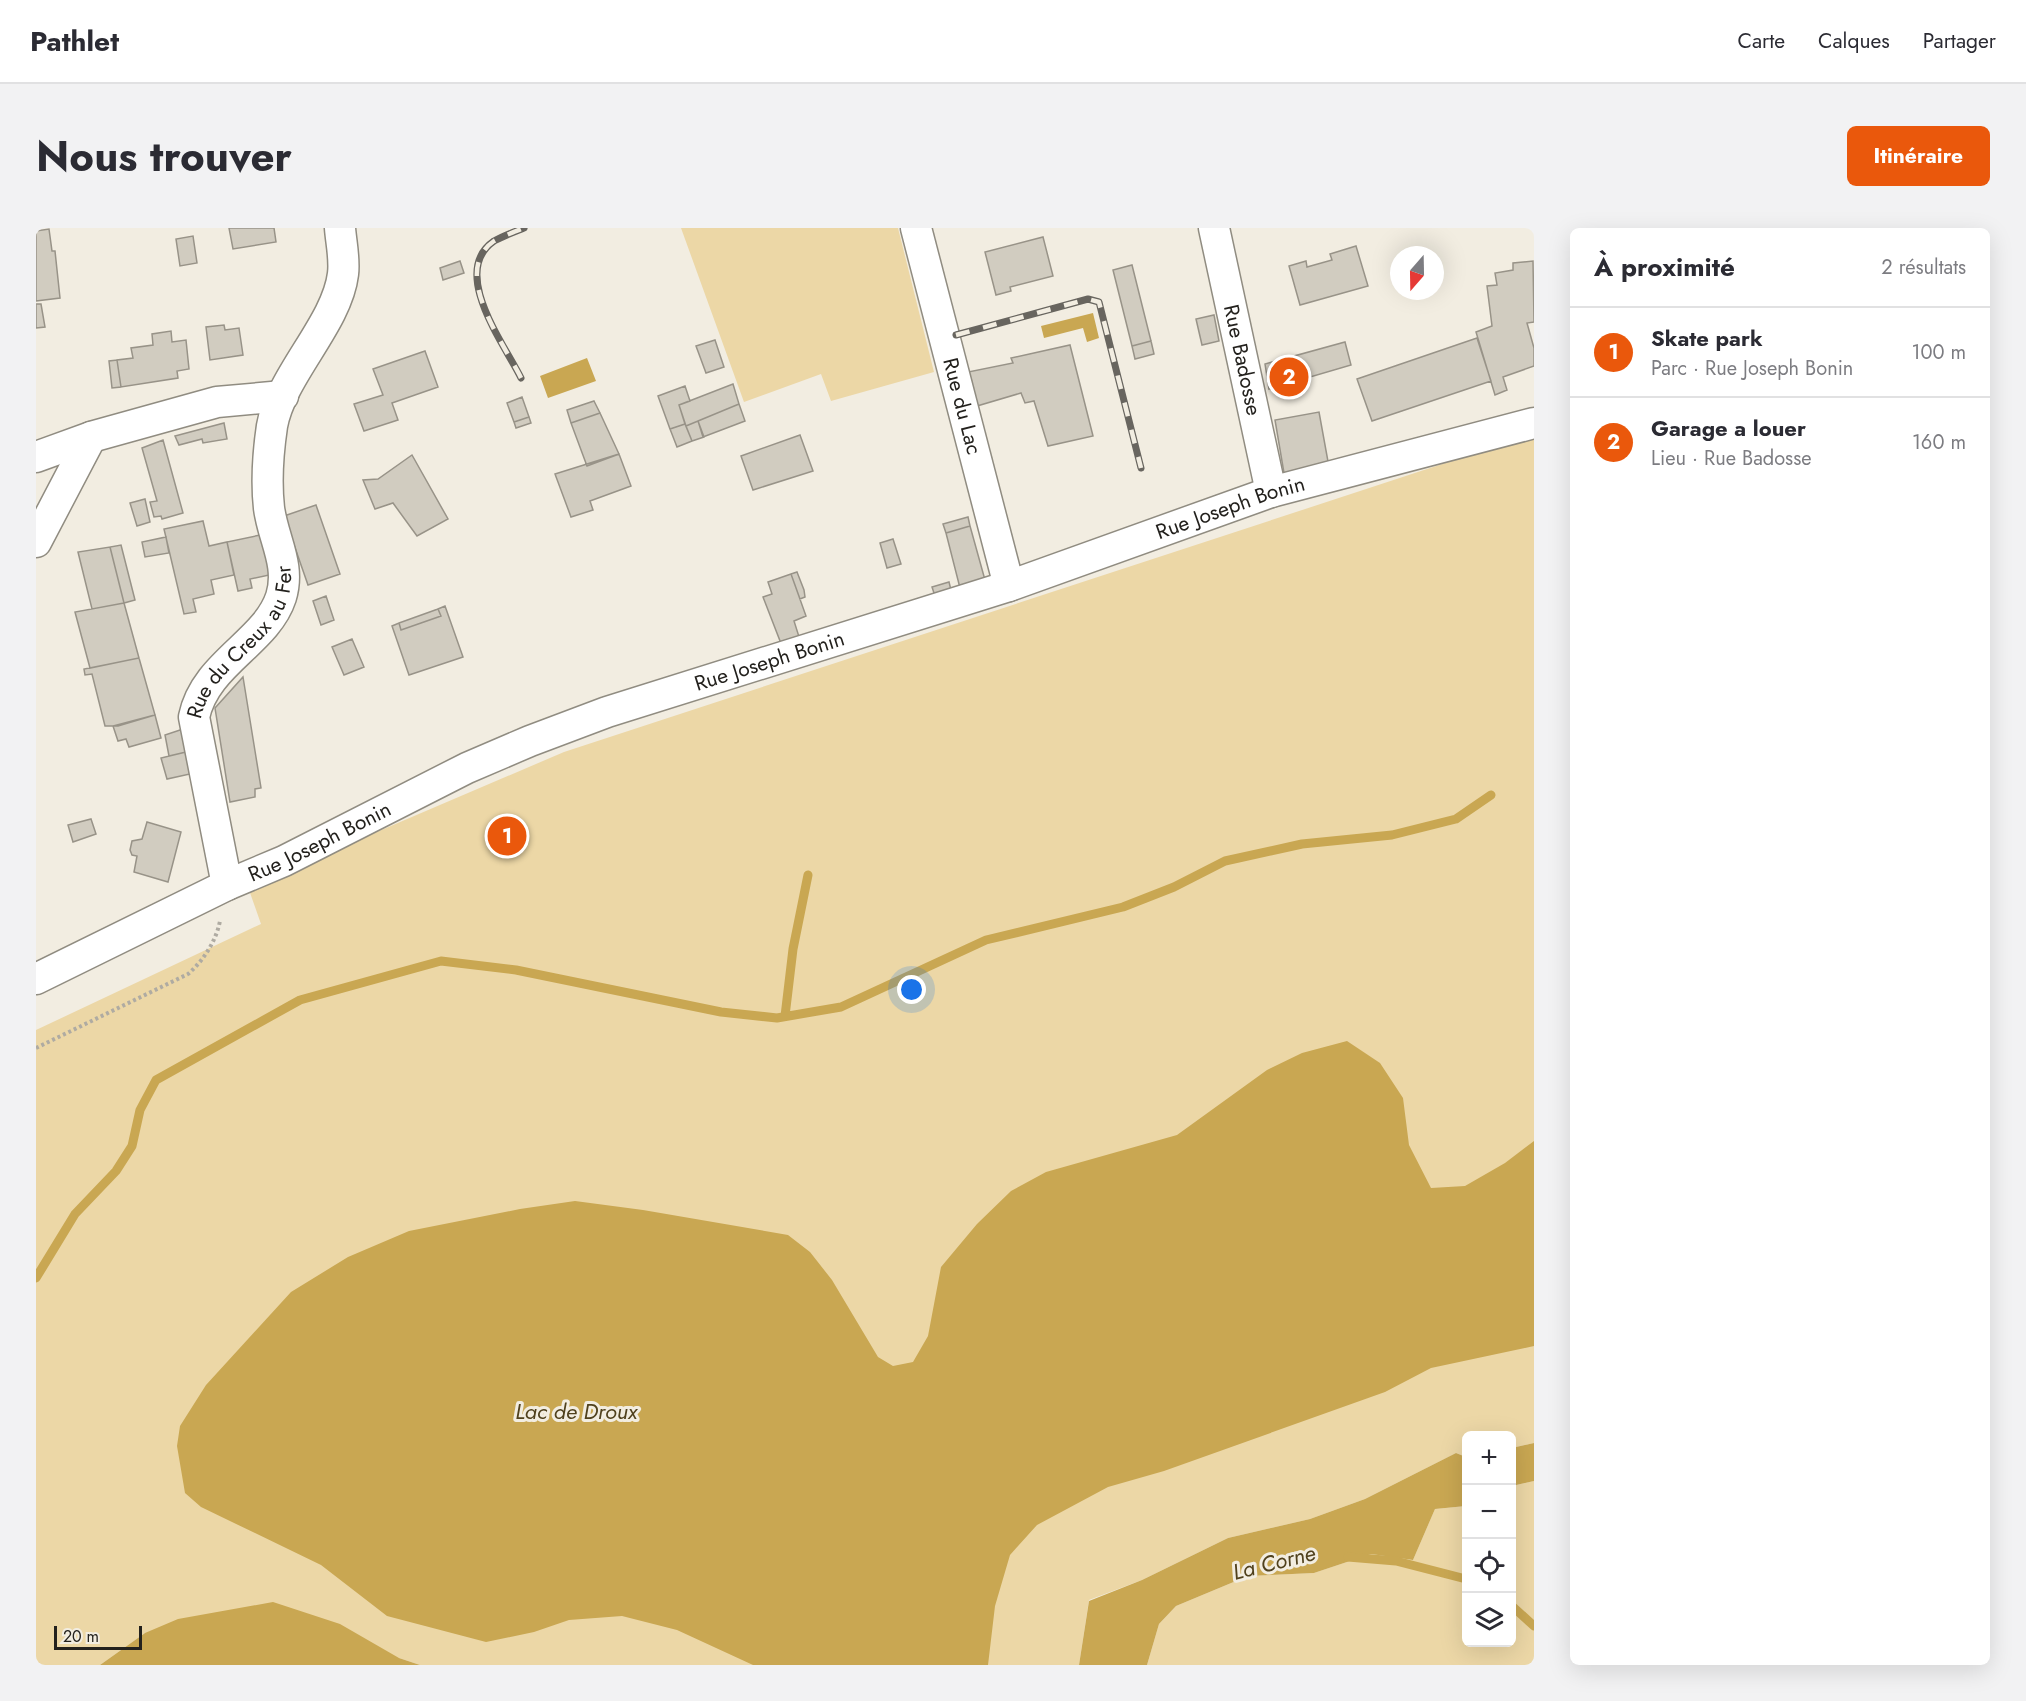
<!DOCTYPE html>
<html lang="fr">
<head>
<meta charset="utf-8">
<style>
  body { margin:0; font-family:Jost,sans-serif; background:#f2f2f3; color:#2b2b33 }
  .controls { position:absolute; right:18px; bottom:18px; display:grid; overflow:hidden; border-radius:9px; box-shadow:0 6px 24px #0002 }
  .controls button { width:54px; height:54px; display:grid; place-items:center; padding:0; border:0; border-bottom:2px solid #e1e1e2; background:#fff; color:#2b2b33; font:30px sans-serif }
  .compass { position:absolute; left:1354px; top:18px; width:54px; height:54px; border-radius:50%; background:#fff; box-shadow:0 6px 24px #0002; rotate:200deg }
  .scale { position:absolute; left:18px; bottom:15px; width:88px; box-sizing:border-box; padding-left:6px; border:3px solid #23211d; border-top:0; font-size:16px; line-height:21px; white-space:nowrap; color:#23211d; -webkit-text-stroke:4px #f2ede1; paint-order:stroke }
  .you { position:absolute; left:876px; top:762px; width:21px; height:21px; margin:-15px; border:4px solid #fff; border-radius:50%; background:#1a73e8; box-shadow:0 0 0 9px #1a73e833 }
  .badge { display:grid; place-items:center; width:39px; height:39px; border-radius:50%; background:#ea580c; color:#fff; font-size:20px; font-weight:700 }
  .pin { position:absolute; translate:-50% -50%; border:3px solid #fff; box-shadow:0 2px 6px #0006 }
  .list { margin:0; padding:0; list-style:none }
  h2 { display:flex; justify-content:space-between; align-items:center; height:78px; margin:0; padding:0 24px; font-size:26px }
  h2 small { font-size:20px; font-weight:400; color:#7c7c81 }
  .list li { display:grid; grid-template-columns:39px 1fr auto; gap:18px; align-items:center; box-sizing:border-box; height:90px; padding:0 24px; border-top:2px solid #e1e1e2 }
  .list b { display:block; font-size:22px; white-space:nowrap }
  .list p { margin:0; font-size:20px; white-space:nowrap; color:#7c7c81 }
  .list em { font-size:20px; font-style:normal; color:#7c7c81 }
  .icon { flex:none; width:33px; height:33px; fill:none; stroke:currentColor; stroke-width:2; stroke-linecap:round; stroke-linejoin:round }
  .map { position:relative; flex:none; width:1498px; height:1437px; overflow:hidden; border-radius:9px }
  header { display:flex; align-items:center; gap:36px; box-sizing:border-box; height:84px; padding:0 30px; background:#fff; border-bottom:2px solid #e1e1e2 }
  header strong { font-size:28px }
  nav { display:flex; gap:33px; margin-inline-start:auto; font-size:21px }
  .intro { display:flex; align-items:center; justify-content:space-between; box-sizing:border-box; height:144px; padding:0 36px }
  h1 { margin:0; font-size:42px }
  .button { padding:15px 27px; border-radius:9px; background:#ea580c; color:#fff; font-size:21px; font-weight:700 }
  main { display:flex; gap:36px; padding:0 36px }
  aside { flex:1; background:#fff; border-radius:9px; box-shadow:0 6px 24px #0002 }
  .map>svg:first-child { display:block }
  .green { fill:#ecd7a6 }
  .water { fill:#c9a752 }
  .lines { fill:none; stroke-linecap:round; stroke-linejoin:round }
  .stream { stroke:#c9a752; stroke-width:9 }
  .building { fill:#d1ccc0; stroke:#989388; stroke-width:1.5 }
  .minor-casing { stroke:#908c81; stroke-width:33 }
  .path { stroke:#afaba2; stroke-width:4; stroke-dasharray:3 3; stroke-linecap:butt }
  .minor { stroke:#fff; stroke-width:30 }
  .rail-casing { stroke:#68655f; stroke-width:7 }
  .rail { stroke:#f2ede1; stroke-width:4.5; stroke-dasharray:14; stroke-linecap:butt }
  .labels { text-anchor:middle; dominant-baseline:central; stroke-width:6; stroke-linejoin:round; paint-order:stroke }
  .street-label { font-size:21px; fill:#23211d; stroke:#f2ede1 }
  .water-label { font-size:22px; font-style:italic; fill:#50411d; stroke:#f2ede1 }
</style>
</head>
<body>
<header>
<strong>Pathlet</strong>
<nav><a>Carte</a><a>Calques</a><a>Partager</a></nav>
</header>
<div class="intro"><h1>Nous trouver</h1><a class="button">Itinéraire</a></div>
<main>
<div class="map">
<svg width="1498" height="1437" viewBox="0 0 1498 1437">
  <rect width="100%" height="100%" fill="#f2ede1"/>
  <path class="green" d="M645,0h217l36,144 -103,29 -10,-27 -77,28z
    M1498,206v1009l-18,4 -4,4v-15h-46v21l-10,-4 -91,46 -55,20 -82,19 -86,42 -53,20 -10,65h-659l-21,-7 -254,-25 -45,32h-64v-635l225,-106 -13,-37 316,-135z
    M1498,1253v184h-387l12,-41 17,-18 72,-30 66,-3 57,-19 42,6 22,-51 31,-3v136h46v-156z"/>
  <path class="water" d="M1057,85l6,25 -12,4 -4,-14 -39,10 -3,-12z
    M551,130l9,23 -48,17 -8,-22z
    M1311,813l33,22 23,35 6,47 22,43 34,-2 40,-23 29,-22v205l-103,22 -46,24 -221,79 -56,16 -71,38 -27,30 -15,51 -7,59h-235l-76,-35 -55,-14 -53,4 -35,12 -48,10 -99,-26 -66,-51 -120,-58 -16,-14 -8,-47 3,-20 26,-41 85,-93 57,-35 61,-26 111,-22 55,-8 68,9 145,25 22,17 22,28 46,77 15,9 20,-4 15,-26 13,-69 36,-43 34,-33 35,-19 131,-37 90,-65 35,-17z
    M1498,1215v38l-22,5v-35l4,-4z
    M1420,1225l10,4v49l-31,3 -22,51 -42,-6 -57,19 -66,3 -72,30 -17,18 -12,41h-68l10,-64 53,-21 86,-42 82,-19 55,-20z
    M237,1374l67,22 59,34 21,7h-320l45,-32 33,-14z"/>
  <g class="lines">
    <path class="stream" d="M749,788l8,-67 15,-74
      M0,1050l39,-64 41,-43 16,-25 8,-36 16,-30 144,-80 141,-39 75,9 205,42 56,6 64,-11 145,-67 137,-33 51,-20 51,-26 77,-17 90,-9 64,-16 35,-24
      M1312,1329l48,4 70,18
      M1476,1378l22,20"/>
  </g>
  <path class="building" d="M193,0h45l2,14 -43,7z
    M13,1l3,22h3l5,47 -24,3v-70z
    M157,8l4,27 -17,3 -4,-27z
    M1007,9l10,39 -43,11 1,4 -15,4 -11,-43z
    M1320,18l12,40 -68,19 -11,-39 17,-5 1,6 25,-7 -2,-6z
    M424,33l4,12 -21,7 -3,-12z
    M1497,33l1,61 -7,1 7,25v18l-31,11 4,13 -12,5 -19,-63 16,-6 -5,-40 10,-1 -2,-12 18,-3v-7z
    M1096,37l19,76 -19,5 -19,-76z
    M0,76h5l4,23 -9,1z
    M1178,87l5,26 -17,4 -6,-26z
    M188,97l1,5 14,-2 4,27 -33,5 -4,-33z
    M135,103l1,11 14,-2 3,29 -12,2 1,7 -57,9 -4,-27 16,-2 -2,-10 22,-3 -1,-11z
    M1441,110l14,43 -119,40 -15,-42z
    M679,112l9,27 -18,6 -10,-27z
    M1115,113l3,13 -19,5 -3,-13z
    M1309,114l6,23 -82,24 -4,-25z
    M1034,117l23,91 -45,10 -14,-45 -9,2 -4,-10 -44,13 -9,-34 45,-9 -2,-5z
    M389,123l13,36 -46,16 6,17 -34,11 -10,-27 29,-9 -10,-26z
    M81,132l4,27 -9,1 -3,-27z
    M697,156l6,20 -53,22 -7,-21z
    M649,158l5,15 -11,4 6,19 -15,5 -12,-33z
    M486,169l7,20 -15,5 -7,-19z
    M558,173l6,12 -29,10 -4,-13z
    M703,176l6,17 -42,16 -5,-16z
    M1283,184l10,55 -44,12 -10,-59z
    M564,185l19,41 -32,12 -16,-43z
    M493,189l2,6 -15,5 -2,-6z
    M662,193l6,16 -12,4 -6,-15z
    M188,195l3,16 -24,4 -1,-4 -23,6 -4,-9z
    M649,196l7,17 -15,6 -7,-18z
    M764,207l13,36 -60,19 -12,-34z
    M127,212l20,73 -21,6 -1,-3 -7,1 -4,-15 7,-1 -15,-53z
    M583,226l12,32 -41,15 3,9 -22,7 -16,-43z
    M376,227l36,64 -31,17 -24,-33 -18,6 -12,-29 15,-1z
    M109,271l5,23 -13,4 -7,-23z
    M280,277l24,69 -32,11 -24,-69z
    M932,289l2,9 -24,7 -3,-9z
    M167,293l6,25 18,-4 7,33 -23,5 3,14 -21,5 3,13 -12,2 -20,-85z
    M934,298l15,54 -25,8 -14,-55z
    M229,306l9,40 -24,5 2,9 -14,3 -11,-49z
    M130,309l3,16 -24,4 -3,-15z
    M857,311l8,25 -14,4 -7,-25z
    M85,317l14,55 -11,3 -14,-56z
    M74,319l14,56 -32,6 -14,-57z
    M761,344l7,18 1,7 -5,2 -9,-25z
    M755,346l15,42 -12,5 6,19 -18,6 -19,-49 9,-3 -4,-12z
    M913,354l2,8 -16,6 -3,-9z
    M290,368l8,24 -13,5 -8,-24z
    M88,375l15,55 -49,10 -15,-56z
    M409,378l18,51 -54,18 -17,-49 7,-3 2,7 40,-14 -3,-7z
    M402,381l3,7 -40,14 -2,-7z
    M316,411l12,28 -20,8 -12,-28z
    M103,430l16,57 -37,11h-13l-13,-52 -7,1 -1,-6z
    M207,449l18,111 -6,1v8l-25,5 -15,-94z
    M119,487l6,23 -32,9 -3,-8 -8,2 -5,-15z
    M147,501l3,23 -17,4 -4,-21z
    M150,524l4,22 -23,5 -6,-21z
    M55,591l5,15 -23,8 -5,-17z
    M111,594l34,10 -13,50 -34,-10 3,-16 -5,-1 -2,-5 2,-9 10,-2z"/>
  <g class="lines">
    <g class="minor-casing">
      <g id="minor">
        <path id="s1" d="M880,0l93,358"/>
        <path id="s2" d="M1178,0l57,264"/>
        <path d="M0,229l55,-20 126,-35 66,-6"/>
        <path d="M0,314l55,-105"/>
        <path id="s3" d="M191,657l-33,-168c11,-54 72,-74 87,-120 10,-32 -8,-58 -12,-89 -3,-27 -1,-55 3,-82 9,-51 65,-102 71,-152 2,-15 -2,-32 -3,-46"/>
        <path id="s4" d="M0,751l191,-94 57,-24 183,-93 63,-27 77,-29 402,-126 262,-94 263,-69"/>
      </g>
    </g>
    <path class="path" d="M0,820l152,-74c16,-14 28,-33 32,-53"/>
    <use href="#minor" class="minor"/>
    <g class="rail-casing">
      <path id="rail" d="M920,107l132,-36 11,3 42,166
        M485,150c-16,-33 -72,-106 -27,-137 9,-5 20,-9 30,-13"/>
    </g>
    <use href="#rail" class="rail"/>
  </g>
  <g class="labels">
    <g class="street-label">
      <text stroke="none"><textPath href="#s2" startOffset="135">Rue Badosse</textPath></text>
      <text stroke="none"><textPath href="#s1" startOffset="184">Rue du Lac</textPath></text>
      <text stroke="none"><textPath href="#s4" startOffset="1287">Rue Joseph Bonin</textPath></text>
      <text stroke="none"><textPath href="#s3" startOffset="262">Rue du Creux au Fer</textPath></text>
      <text stroke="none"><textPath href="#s4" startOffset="801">Rue Joseph Bonin</textPath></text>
      <text stroke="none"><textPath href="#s4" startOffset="315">Rue Joseph Bonin</textPath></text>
    </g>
    <g class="water-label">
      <text x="540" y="1183">Lac de Droux</text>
      <text transform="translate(1238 1334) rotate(-14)">La Corne</text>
    </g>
  </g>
</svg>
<div class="controls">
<button>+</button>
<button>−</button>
<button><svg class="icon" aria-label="locate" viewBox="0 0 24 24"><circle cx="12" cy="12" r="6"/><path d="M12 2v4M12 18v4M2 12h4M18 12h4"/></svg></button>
<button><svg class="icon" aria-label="layers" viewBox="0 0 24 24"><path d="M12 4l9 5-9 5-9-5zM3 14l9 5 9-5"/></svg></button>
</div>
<svg class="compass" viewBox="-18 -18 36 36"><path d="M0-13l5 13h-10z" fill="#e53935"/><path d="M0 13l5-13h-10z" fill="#7c7c81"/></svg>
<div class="scale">20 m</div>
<div class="you"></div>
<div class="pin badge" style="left:471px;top:608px">1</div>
<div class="pin badge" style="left:1253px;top:149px">2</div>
</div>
<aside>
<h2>À proximité<small>2 résultats</small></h2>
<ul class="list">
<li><span class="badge">1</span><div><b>Skate park</b><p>Parc · Rue Joseph Bonin</p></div><em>100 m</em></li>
<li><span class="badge">2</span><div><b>Garage a louer</b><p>Lieu · Rue Badosse</p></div><em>160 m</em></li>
</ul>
</aside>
</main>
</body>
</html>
